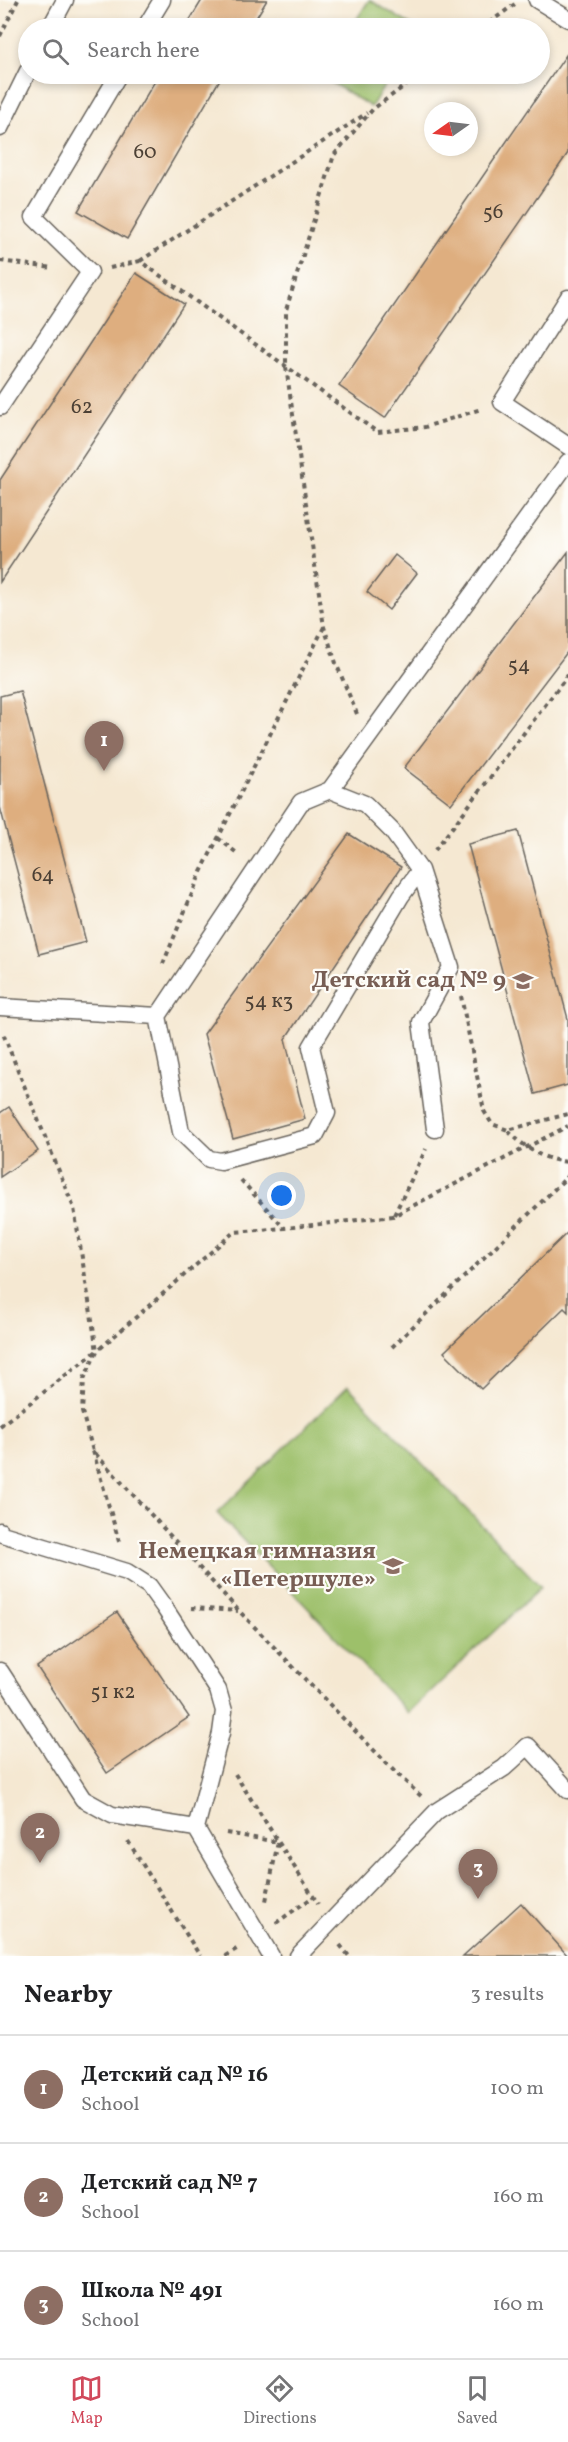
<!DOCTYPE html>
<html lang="en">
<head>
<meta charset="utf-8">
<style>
  body { margin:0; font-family:Vollkorn,serif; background:#f2f2f2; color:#202124 }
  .compass { position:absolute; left:424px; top:102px; width:54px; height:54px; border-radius:50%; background:#fff; box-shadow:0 3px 9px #0003; rotate:256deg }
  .you { position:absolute; left:282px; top:1196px; width:21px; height:21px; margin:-15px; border:4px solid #fff; border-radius:50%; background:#1a73e8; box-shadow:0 0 0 9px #1a73e833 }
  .badge { display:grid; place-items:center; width:39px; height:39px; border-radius:50%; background:#d1495b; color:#fff; font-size:20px; font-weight:700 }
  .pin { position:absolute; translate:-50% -50px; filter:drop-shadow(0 2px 3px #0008) }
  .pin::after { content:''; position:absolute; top:32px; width:21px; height:18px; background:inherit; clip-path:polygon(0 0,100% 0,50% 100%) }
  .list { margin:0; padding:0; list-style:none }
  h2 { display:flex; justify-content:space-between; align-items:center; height:78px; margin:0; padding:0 24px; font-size:26px }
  h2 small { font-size:20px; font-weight:400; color:#757577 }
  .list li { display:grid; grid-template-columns:39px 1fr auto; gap:18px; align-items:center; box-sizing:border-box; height:108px; padding:0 24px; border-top:2px solid #e0e0e0 }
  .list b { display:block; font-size:22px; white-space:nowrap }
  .list p { margin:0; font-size:20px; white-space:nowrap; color:#757577 }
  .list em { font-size:20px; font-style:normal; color:#757577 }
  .icon { flex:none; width:33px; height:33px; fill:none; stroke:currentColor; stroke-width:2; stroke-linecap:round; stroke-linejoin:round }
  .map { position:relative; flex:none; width:568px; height:1956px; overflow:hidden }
  .search { position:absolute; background:#fff; box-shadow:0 3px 9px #0003; left:18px; right:18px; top:18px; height:66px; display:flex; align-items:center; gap:15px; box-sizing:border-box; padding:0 21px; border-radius:33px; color:#757577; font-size:22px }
  .sheet { height:402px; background:#fff }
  nav { display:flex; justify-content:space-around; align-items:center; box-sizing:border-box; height:84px; border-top:2px solid #e0e0e0; background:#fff; font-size:16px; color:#757577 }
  nav a { display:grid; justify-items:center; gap:3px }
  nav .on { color:#d1495b }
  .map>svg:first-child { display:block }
  .green { fill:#9dc06a; stroke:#5c6e43; stroke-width:1.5 }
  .building { fill:#deae7f }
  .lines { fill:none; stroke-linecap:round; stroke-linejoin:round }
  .lane-casing { stroke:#68635c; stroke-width:19 }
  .path { stroke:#68635c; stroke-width:4; stroke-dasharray:4.5 4.5; stroke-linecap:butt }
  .lane { stroke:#fff; stroke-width:16 }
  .labels { text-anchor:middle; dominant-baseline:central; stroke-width:4.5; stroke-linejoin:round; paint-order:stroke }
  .number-label { font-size:21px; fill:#4c4035 }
  .education-label { font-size:24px; font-weight:bold; fill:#785e54; stroke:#fdfcf7; text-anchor:end }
</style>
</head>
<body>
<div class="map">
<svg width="568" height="1956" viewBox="0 0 568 1956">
  <rect width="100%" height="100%" fill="#fdfcf7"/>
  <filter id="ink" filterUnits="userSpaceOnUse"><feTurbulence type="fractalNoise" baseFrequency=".0167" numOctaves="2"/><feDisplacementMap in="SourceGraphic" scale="12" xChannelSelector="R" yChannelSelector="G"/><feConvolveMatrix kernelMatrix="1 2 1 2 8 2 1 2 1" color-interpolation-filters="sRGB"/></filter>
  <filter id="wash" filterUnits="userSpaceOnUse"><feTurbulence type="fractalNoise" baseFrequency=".008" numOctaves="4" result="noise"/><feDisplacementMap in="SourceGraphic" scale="24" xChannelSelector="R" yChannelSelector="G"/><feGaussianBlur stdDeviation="1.35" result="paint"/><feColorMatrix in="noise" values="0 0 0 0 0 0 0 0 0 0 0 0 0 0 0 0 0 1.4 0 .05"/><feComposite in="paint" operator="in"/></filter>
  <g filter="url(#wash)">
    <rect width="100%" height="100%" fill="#f5e8d2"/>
    <path class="green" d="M369,0h1l46,28h-65z
      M323,74h69l-21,33 -50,-31z
      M348,1386l193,201 -133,126 -191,-200z"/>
    <g id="blocks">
      <path class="building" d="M202,0h65l-17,28h-65z
        M566,55l2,98 -183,265 -46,-32z
        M159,74h64l-96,165 -49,-28z
        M136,273l48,31 -184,278v-102z
        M568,552v99l-117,153 -47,-36z
        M395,555l22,18 -28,37 -22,-18z
        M20,691l66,251 -47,12 -39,-147v-111z
        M518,831l50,188v66l-33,9 -67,-250z
        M349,834l52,33 -116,172 20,80 -72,20 -29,-105z
        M9,1107l29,44 -38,26v-64z
        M568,1232v80l-4,-4 -83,81 -37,-37z
        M117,1612l72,105 -82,56 -70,-106z
        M521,1903l47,53h-105z"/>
    </g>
  </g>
  <g filter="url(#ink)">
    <use href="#blocks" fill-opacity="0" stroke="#68635c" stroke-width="1.5"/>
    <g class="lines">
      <g class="lane-casing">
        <path id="lane" d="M537,0l31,19
          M50,28l15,-28
          M145,28l17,-28
          M0,128l28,-57
          M568,298l-66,104 66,44
          M0,407l90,-135 -56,-55 85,-143
          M330,790l238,-328
          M0,1007l158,9 143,-214 29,-12 35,14 27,27 28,39 31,97 -30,55 14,107
          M158,1016l23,116 28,27 12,2 94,-25 12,-23 -16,-66 90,-151 19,-26
          M0,1531l2,3 125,38 22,14 15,21 54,83 6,21 -3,22 -25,95 75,128
          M0,1671l83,128 29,16 84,13
          M298,1956l139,-145 67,-43 24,-22 40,44"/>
      </g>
      <path class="path" d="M482,28l33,-24
        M0,36l18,-36
        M0,261l52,7
        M140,261l227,-148
        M110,268l30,-7 237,171 48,-5 56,-18
        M357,714l-21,-51 -12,-36 -38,-260v-57l48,-155 39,-46 48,-35
        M218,838l20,16
        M435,850l133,-175
        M163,964l38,-92 123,-245
        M461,996l23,115 8,13 16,6 60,-16
        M508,1131c18,17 34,29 60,31
        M241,1180l43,48
        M394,1215l32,-66
        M392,1347l176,-171
        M0,1426l97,-75 -23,-143 -72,-177
        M93,1451l27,94
        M191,1608l47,3
        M235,1774l83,130
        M421,1796l-25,-23 -157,-162 -146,-160 -11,-39 2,-33 13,-28 137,-119 51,-4 108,-12 175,-90
        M226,1833l52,9 -12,59
        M128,1841l72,115
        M276,1923l37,-26
        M340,1945l9,11
        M225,1956l15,-9"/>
      <use href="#lane" class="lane"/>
    </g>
  </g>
  <defs>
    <g id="school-bare" transform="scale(1.62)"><path d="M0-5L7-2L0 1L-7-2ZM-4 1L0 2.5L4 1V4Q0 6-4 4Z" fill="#8d6e63" stroke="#fdfcf7" stroke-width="2.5" paint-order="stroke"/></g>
  </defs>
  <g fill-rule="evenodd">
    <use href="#school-bare" x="523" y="981"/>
    <use href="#school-bare" x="393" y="1566"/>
  </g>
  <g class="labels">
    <g class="number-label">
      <text x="145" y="152">60</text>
      <text x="493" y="212">56</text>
      <text x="82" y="407">62</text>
      <text x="519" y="665">54</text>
      <text x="43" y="875">64</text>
      <text x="269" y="1001">54 к3</text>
      <text x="113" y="1692">51 к2</text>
    </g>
    <g class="education-label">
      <text x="506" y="981">Детский сад № 9</text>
      <text x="376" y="1552">Немецкая гимназия<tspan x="376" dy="28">«Петершуле»</tspan></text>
    </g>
  </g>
</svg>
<svg class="compass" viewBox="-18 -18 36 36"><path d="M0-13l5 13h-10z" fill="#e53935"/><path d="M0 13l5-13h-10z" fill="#757577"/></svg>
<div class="you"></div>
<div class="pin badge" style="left:104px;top:771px;background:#8d6e63">1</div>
<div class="pin badge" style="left:40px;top:1863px;background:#8d6e63">2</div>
<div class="pin badge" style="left:478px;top:1899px;background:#8d6e63">3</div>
<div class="search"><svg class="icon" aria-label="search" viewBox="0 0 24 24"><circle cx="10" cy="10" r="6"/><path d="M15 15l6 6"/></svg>Search here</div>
</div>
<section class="sheet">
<h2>Nearby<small>3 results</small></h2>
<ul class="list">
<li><span class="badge" style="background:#8d6e63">1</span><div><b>Детский сад № 16</b><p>School</p></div><em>100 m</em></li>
<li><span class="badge" style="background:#8d6e63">2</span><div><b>Детский сад № 7</b><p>School</p></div><em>160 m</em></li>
<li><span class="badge" style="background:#8d6e63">3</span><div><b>Школа № 491</b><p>School</p></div><em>160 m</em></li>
</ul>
</section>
<nav>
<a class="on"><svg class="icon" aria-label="map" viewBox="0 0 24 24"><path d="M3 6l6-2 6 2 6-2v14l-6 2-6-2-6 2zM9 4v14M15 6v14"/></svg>Map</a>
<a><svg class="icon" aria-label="directions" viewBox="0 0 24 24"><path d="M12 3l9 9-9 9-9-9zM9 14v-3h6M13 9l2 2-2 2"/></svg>Directions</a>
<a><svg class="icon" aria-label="saved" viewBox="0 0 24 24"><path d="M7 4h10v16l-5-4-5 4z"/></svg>Saved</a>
</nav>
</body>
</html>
